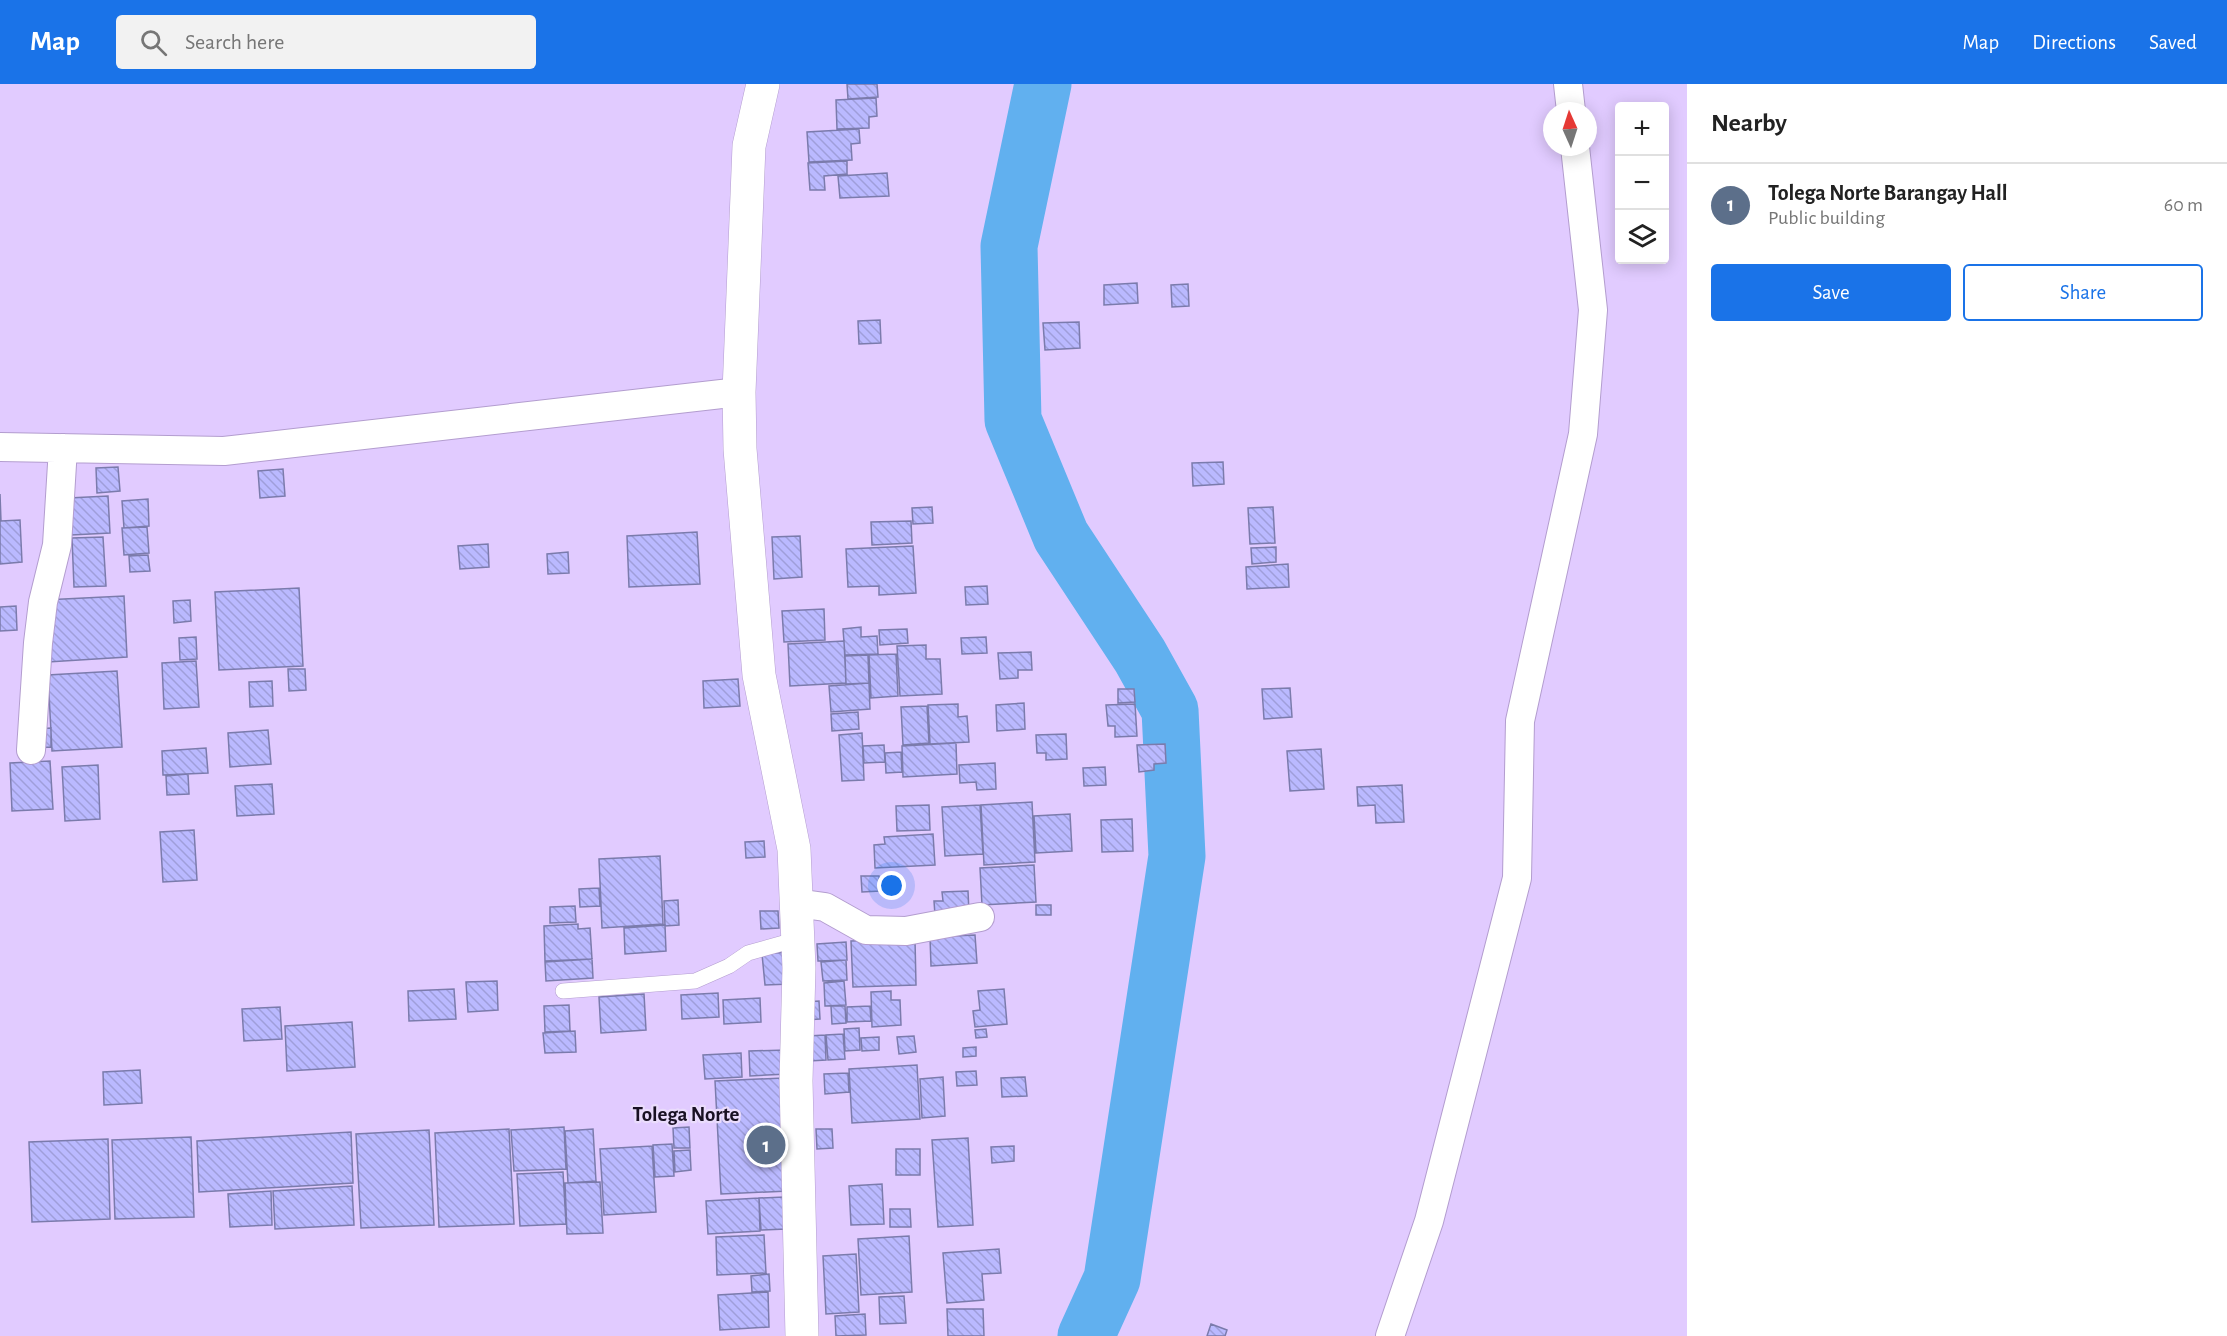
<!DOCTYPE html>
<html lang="en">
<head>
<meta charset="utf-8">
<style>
  body { margin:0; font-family:"Alegreya Sans",sans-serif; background:#f2f2f2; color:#222 }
  .controls { position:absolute; right:18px; top:18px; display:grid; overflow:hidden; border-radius:6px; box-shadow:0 3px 15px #0003 }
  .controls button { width:54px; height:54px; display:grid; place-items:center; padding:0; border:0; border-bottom:2px solid #e0e0e0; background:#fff; color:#222; font:30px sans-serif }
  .compass { position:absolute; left:1543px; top:18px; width:54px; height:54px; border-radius:50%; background:#fff; box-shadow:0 3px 15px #0003; rotate:357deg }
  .you { position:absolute; left:892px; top:802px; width:21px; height:21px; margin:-15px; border:4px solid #fff; border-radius:50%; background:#1a73e8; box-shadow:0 0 0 9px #1a73e833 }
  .badge { display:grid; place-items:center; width:39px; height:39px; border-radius:50%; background:#1a73e8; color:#fff; font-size:20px; font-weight:700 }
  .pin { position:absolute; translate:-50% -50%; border:3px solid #fff; box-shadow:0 2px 6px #0006 }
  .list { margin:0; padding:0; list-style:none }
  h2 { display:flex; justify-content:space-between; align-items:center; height:78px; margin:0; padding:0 24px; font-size:26px }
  h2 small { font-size:20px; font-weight:400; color:#767676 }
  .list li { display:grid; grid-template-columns:39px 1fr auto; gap:18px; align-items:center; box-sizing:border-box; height:84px; padding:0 24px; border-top:2px solid #e0e0e0 }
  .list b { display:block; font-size:22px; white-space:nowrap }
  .list p { margin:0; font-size:20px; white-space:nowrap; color:#767676 }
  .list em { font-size:20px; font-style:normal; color:#767676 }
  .actions { display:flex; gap:12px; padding:18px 24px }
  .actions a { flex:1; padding:14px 0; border:2px solid #1a73e8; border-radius:6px; text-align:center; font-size:21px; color:#1a73e8 }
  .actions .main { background:#1a73e8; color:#fff }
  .icon { flex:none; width:33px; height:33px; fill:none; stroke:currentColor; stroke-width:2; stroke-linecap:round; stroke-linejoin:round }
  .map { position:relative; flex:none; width:1687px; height:1252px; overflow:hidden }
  header { display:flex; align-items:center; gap:36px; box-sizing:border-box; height:84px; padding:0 30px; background:#1a73e8; color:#fff }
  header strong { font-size:28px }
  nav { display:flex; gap:33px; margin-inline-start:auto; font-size:21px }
  .search { width:420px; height:54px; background:#f2f2f2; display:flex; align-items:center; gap:15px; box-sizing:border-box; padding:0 21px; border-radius:6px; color:#767676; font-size:22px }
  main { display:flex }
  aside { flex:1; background:#fff }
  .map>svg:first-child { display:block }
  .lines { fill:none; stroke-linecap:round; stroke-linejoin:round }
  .river { stroke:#61b0ef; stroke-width:57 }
  .building { fill:url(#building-back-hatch); stroke:#7b7bac; stroke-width:1.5 }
  .service-casing { stroke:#b39dcf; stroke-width:16 }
  .minor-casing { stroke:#b39dcf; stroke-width:30 }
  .tertiary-casing { stroke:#b39dcf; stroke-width:34 }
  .service { stroke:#fff; stroke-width:15 }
  .minor { stroke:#fff; stroke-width:28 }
  .tertiary { stroke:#fff; stroke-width:33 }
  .labels { text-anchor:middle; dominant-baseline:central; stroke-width:4.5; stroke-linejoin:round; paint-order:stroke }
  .quarter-label { font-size:21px; font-weight:bold; fill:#191123; stroke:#eadcfc }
</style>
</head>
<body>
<header>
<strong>Map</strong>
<div class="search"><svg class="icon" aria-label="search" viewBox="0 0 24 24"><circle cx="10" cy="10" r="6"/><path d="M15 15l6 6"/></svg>Search here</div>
<nav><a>Map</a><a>Directions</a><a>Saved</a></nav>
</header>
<main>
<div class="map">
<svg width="1687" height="1252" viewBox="0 0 1687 1252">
  <defs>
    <pattern id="building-back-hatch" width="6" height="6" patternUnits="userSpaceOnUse" patternTransform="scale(1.5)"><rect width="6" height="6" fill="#bab9ff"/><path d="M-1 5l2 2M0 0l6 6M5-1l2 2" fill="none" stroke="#9f9eda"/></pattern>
  </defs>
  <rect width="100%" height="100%" fill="#e1cbff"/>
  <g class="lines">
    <path class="river" d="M1043,0l-34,162 4,174 48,116 79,120 30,54 7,146 -65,423 -26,57"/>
  </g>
  <path class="building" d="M847,0h30l1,13 -30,2z
    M876,14l1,18 -8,1v11l-32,1 -1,-29z
    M859,45l1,14 -9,1 1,16 -43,2 -2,-30z
    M847,77v13l-23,2 1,14h-15l-2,-27z
    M887,89l2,23 -49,2 -2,-22z
    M1137,199l1,20 -34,2v-20z
    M1188,200l1,22 -17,1 -1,-22z
    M880,236l1,23 -22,1 -1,-23z
    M1079,238l1,26 -35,2 -2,-27z
    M1223,378l1,22 -31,2 -1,-23z
    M118,383l2,24 -23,2 -1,-25z
    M283,385l2,27 -25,2 -2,-27z
    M0,410l1,27 19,-1 2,42 -22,2z
    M108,412l2,37 -39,2 -2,-37z
    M148,415l1,27 -25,2 -2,-27z
    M932,423l1,16 -20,1 -1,-16z
    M1273,423l2,36 -25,1 -2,-36z
    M911,437l1,22 -40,2 -1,-23z
    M147,443l2,26 -25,2 -2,-27z
    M697,448l3,52 -71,3 -2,-51z
    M800,452l2,41 -28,2 -2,-42z
    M103,453l3,49 -32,1 -2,-49z
    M488,460l1,23 -29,2 -2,-23z
    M913,462l3,47 -37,2v-9l-31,1 -2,-38z
    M1276,463v15l-24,2 -1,-16z
    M568,468l1,21 -21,1 -1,-20z
    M148,471l2,16 -20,1 -1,-16z
    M1288,480l1,23 -42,2 -1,-22z
    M987,502l1,18 -22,1 -1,-18z
    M299,504l4,78 -84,4 -4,-78z
    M124,512l3,61 -79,5 -4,-62z
    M190,516l1,21 -17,2 -1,-22z
    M16,522l1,24 -17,1v-24z
    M824,525l1,31 -41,2 -2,-31z
    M861,543v10l16,-1 1,18 -33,1 -2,-26z
    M907,545l1,14 -28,2 -1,-15z
    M196,553l1,22 -17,1 -1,-22z
    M986,553l1,16 -25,1 -1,-16z
    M844,557l2,42 -56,3 -2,-42z
    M926,561v14h14l2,35 -42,2 -3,-50z
    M1031,568l1,18h-14v8l-18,1 -2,-26z
    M896,570l2,42 -27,2 -2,-43z
    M868,571l1,28 -23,1 -1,-28z
    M196,577l3,46 -35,2 -2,-46z
    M288,585h17l1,21 -17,1z
    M117,587l5,76 -70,4 -4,-76z
    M738,595l2,27 -36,2 -1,-27z
    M272,597l1,25 -23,1 -1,-25z
    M869,599l1,26 -39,3 -2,-26z
    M1290,604l2,29 -28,2 -2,-30z
    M1118,605h16l1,13 -17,1z
    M1024,619l1,26 -28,2 -1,-26z
    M958,620v13l9,-1 2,26 -39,2 -2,-39z
    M1135,620l2,32 -22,1v-11h-7l-2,-21z
    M927,622l2,37 -26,2 -2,-38z
    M858,628l1,17 -27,2 -1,-17z
    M51,644v19l-16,1 -1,-19z
    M268,646l3,34 -41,3 -2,-34z
    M862,649l2,47 -22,1 -3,-46z
    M1066,650l1,25 -21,1v-7h-9l-1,-18z
    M956,659l1,31 -54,3 -1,-31z
    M1165,660l1,19 -12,1v6l-15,2 -2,-27z
    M884,661l1,17 -21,1 -1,-17z
    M206,664l2,25 -45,2 -1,-24z
    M1321,665l3,40 -34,2 -3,-40z
    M901,668l1,20 -16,1 -1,-20z
    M50,677l3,48 -41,2 -2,-48z
    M995,679l1,26 -19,1 -1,-8 -16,1 -1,-18z
    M98,681l2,54 -35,2 -3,-54z
    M1105,683l1,18 -22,1 -1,-18z
    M188,690l1,20 -22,1 -1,-19z
    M272,700l2,30 -37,2 -2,-30z
    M1402,701l2,37 -28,1 -1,-18 -17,1 -1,-19z
    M1032,718l3,60 -51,3 -3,-60z
    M929,721l1,25 -33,1 -1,-25z
    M980,721l3,49 -38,2 -3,-49z
    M1070,730l2,37 -36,2 -2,-37z
    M1132,735l1,32 -31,1 -1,-32z
    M194,746l3,50 -34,2 -3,-50z
    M933,750l2,31 -60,3 -1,-23 11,-1 -1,-7z
    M764,757l1,16 -19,1 -1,-16z
    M660,772l3,68 -61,4 -3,-69z
    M1034,781l2,37 -54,3 -2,-37z
    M861,792h18l1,15 -18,1z
    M599,804l1,18 -20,1 -1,-18z
    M968,807l1,22 -34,2 -1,-14h9l-1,-9z
    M678,816l1,25 -14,1 -1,-25z
    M1036,821h15v10h-15z
    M575,822l1,16 -26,1v-16z
    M760,827h18l1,17 -18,1z
    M578,840v5l12,-1 2,31 -47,2 -1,-35z
    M665,841l1,26 -41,3 -1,-26z
    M975,851l2,28 -46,3 -1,-29z
    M915,855l1,46 -63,2 -2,-46z
    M846,858l1,18 -29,1 -1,-17z
    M788,868l2,32 -25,1 -3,-31z
    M592,875l1,19 -47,3 -1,-19z
    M846,876l1,20 -24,1 -2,-19z
    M497,897l1,29 -30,2 -2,-30z
    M844,897l2,24 -21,1 -1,-23z
    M454,905l2,30 -47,2 -1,-30z
    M1004,905l3,35 -32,3 -2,-16 7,-1 -2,-19z
    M891,907v9h9l1,25 -29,2 -1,-35z
    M718,909l1,24 -37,2 -1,-24z
    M644,910l2,36 -45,3 -2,-36z
    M760,914l1,24 -37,2 -1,-24z
    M819,917l1,18 -16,1 -1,-18z
    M569,921l1,26 -25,1 -1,-26z
    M831,922h14l1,17 -14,1z
    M870,922l1,15 -24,1v-15z
    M280,923l2,32 -38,2 -2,-32z
    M352,938l3,45 -68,4 -2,-45z
    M859,944l1,22 -15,1 -1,-22z
    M986,945l1,8 -11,1 -1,-8z
    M575,947l1,21 -31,1 -2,-20z
    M843,950l2,25 -17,1 -2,-25z
    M825,951l1,25 -17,1 -1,-25z
    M914,952l2,16 -17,2 -2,-17z
    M879,953v13l-17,1 -1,-13z
    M976,963v9l-13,1v-9z
    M786,966l1,24 -37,2 -1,-25z
    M741,969l1,24 -37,2 -2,-24z
    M917,981l3,54 -68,4 -3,-54z
    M140,986l2,33 -38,2 -1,-33z
    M976,987l1,14 -20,1 -1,-14z
    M848,989l1,19 -24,2 -1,-20z
    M943,993l2,39 -23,2 -2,-39z
    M1025,993l2,19 -25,1 -1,-19z
    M783,994l5,113 -67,3 -6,-113z
    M564,1043l2,42 -52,2 -3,-41z
    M689,1043l1,21h-16l-1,-20z
    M509,1045l5,95 -75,3 -4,-94z
    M593,1045l3,52 -28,2 -3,-52z
    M816,1045h16l1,19 -16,1z
    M429,1046l5,95 -73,3 -5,-94z
    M351,1048l2,51 -154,9 -2,-51z
    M191,1053l3,80 -79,2 -3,-79z
    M968,1054l5,87 -35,2 -6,-87z
    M108,1055l2,80 -78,3 -3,-80z
    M672,1060l2,32 -19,1 -2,-32z
    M652,1062l4,66 -52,3 -4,-66z
    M1014,1062v15l-22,2 -1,-16z
    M896,1065h24v26h-24z
    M690,1066l1,20 -16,2 -1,-21z
    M563,1088l3,52 -46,2 -3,-52z
    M600,1098l3,51 -36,1 -2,-51z
    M882,1100l2,40 -33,1 -2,-39z
    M352,1102l2,39 -79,4 -2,-38z
    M271,1107l1,34 -42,2 -2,-33z
    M784,1113l2,32 -25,1 -2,-32z
    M759,1114l1,33 -52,3 -2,-33z
    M890,1125h20l1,18h-21z
    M764,1151l2,38 -49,2 -1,-38z
    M909,1152l3,56 -51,3 -3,-56z
    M999,1165l2,24 -19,1 2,26 -37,3 -4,-50z
    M856,1170l3,58 -33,2 -3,-58z
    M769,1190l1,17 -18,1 -1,-16z
    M768,1208l1,35 -49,3 -2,-35z
    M904,1212l2,27 -26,1 -1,-27z
    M947,1225h36l1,27h-36z
    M865,1230l1,21 -30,1 -1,-20z
    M1211,1240l16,6 -2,6h-18z"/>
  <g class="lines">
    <g class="service-casing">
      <path id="service" d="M563,907l132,-10 34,-15 19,-13 50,-14"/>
    </g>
    <g class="minor-casing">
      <path id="minor" d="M1568,0l3,27
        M0,363l224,4 515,-59
        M31,666l7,-107 5,-41 14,-57 6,-97
        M796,819l29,4 41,23 40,1 74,-14
        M1390,1252l39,-115 88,-343 3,-157 63,-287 10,-124 -18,-163"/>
    </g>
    <g class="tertiary-casing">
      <path id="tertiary" d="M763,0l-14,62 -10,246 1,57 19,226 35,174 5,119 -3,113 6,255"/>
    </g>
    <use href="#service" class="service"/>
    <use href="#minor" class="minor"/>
    <use href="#tertiary" class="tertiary"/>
  </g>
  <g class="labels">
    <g class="quarter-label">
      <text x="686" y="1030">Tolega Norte</text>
    </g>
  </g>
</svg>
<div class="controls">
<button>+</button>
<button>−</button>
<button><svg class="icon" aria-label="layers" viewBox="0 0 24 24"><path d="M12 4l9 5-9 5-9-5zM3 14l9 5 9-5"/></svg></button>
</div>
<svg class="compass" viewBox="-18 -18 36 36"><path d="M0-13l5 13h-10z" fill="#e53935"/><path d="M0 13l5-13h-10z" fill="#767676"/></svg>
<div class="you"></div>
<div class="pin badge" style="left:766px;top:1061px;background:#5c6f8a">1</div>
</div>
<aside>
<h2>Nearby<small></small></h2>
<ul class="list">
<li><span class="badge" style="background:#5c6f8a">1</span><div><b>Tolega Norte Barangay Hall</b><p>Public building</p></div><em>60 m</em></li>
</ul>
<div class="actions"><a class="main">Save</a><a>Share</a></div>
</aside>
</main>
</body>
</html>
